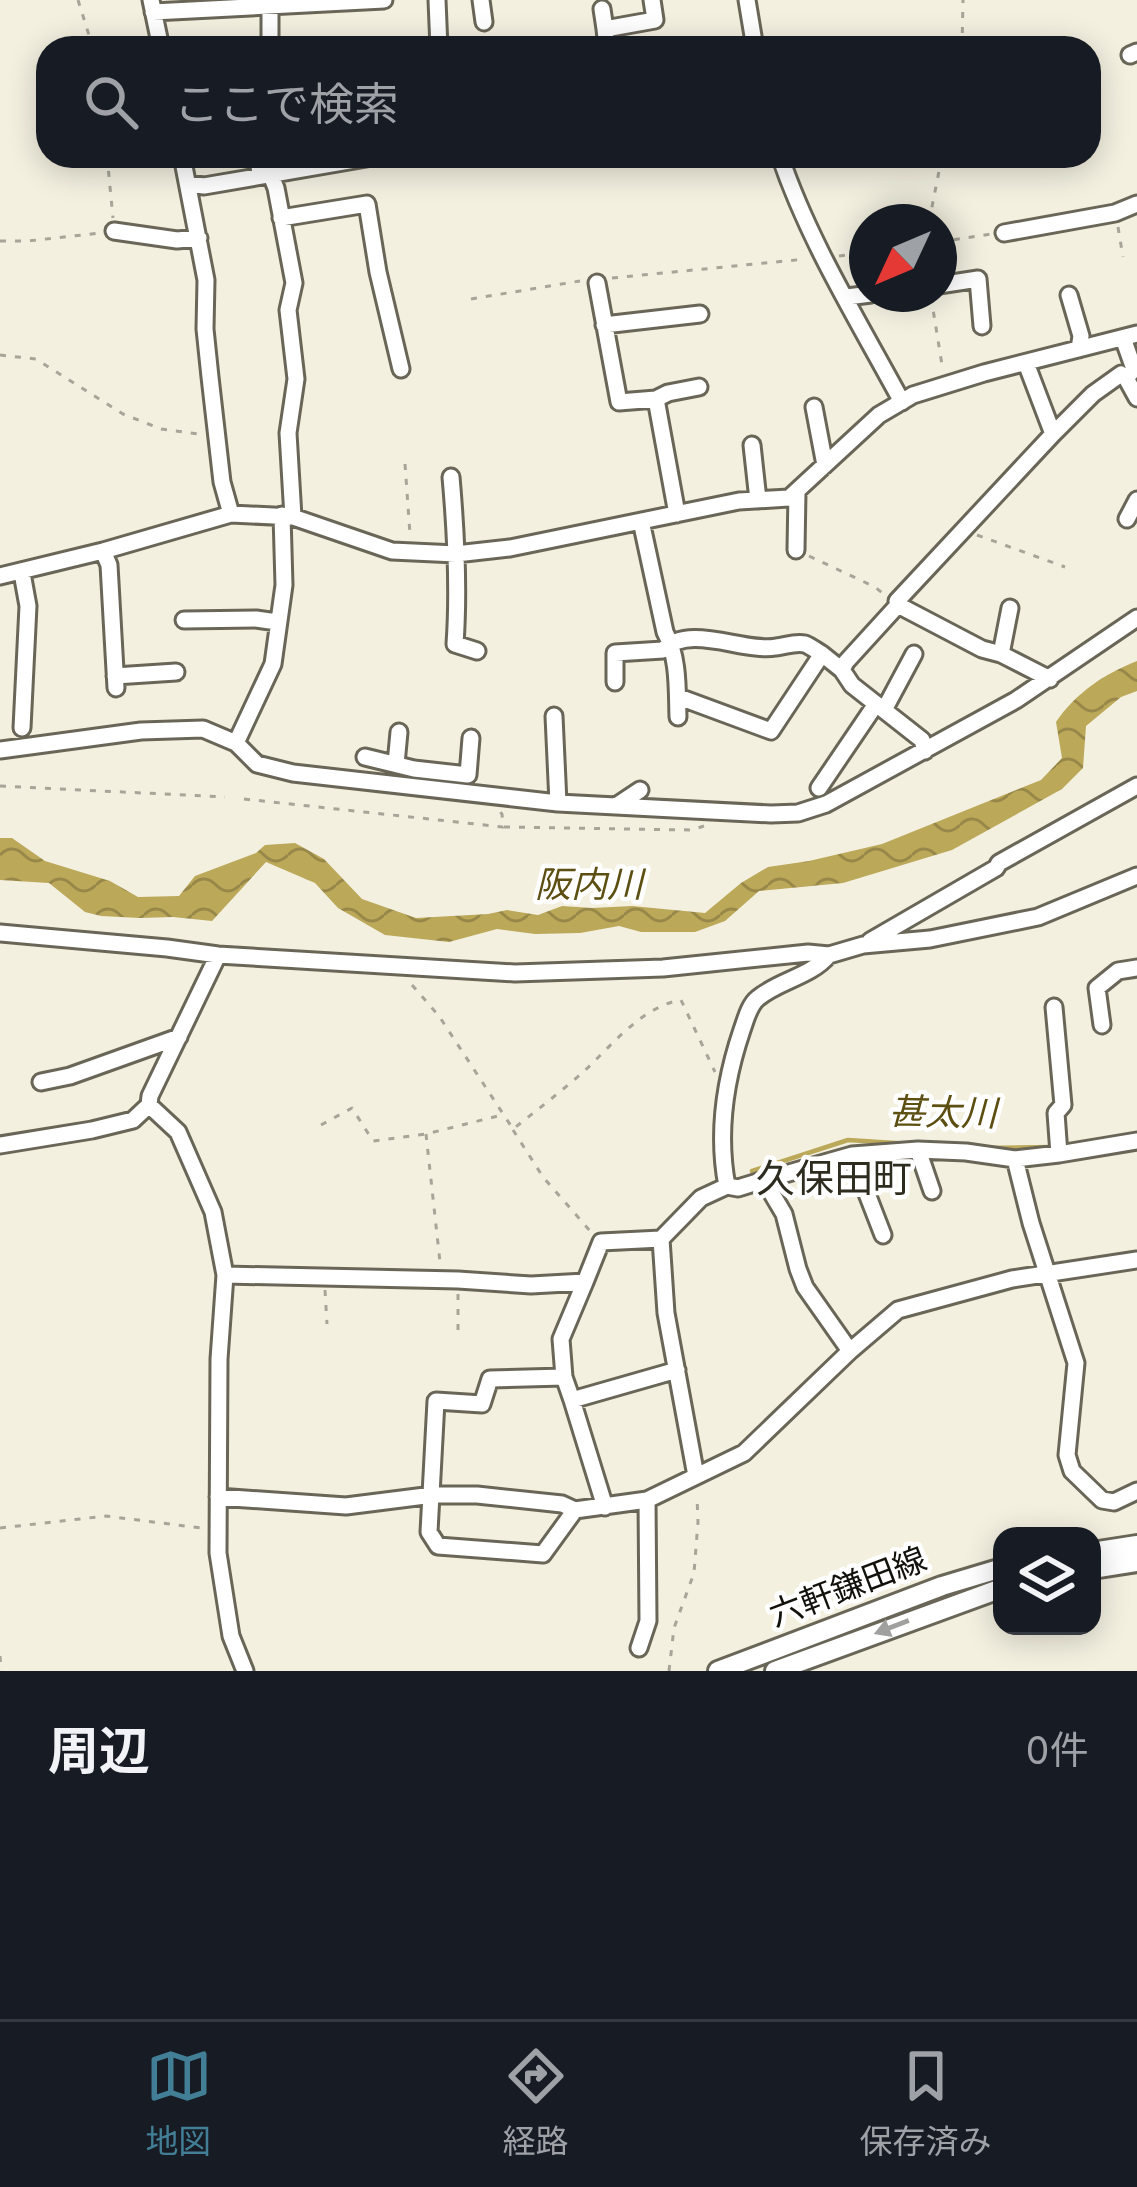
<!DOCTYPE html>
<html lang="ja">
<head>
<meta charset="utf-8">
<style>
  body { margin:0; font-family:Overpass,"Noto Sans JP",sans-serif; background:#242831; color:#f1f3f6 }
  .controls { position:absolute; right:36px; bottom:36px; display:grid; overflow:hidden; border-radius:24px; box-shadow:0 6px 30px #0003 }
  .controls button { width:108px; height:108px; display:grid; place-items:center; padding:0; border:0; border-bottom:3px solid #363941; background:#171b24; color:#f1f3f6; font:60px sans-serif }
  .compass { position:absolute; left:849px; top:204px; width:108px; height:108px; border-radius:50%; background:#171b24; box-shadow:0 6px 30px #0003; rotate:226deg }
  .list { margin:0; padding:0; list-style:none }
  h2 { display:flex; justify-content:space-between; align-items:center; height:156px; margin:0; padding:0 48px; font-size:51px }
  h2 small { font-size:39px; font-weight:400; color:#9ea1a6 }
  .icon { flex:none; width:66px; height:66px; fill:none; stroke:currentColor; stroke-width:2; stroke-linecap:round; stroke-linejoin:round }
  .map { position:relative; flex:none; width:1137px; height:1671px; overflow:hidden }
  .search { position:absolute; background:#171b24; box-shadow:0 6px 30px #0003; left:36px; right:36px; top:36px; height:132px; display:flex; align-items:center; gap:30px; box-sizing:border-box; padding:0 42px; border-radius:36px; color:#9ea1a6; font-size:45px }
  .sheet { height:348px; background:#171b24 }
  nav { display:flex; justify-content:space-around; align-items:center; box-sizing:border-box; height:168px; border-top:3px solid #363941; background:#171b24; font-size:33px; color:#9ea1a6 }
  nav a { display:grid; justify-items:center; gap:6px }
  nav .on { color:#427e95 }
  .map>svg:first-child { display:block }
  .water { fill:url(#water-waves) }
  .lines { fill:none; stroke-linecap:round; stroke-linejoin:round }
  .stream { stroke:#bba859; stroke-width:4.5 }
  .minor-casing { stroke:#696658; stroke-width:21 }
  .major-casing { stroke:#696658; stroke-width:24 }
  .path { stroke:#a7a598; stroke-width:3; stroke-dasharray:6 9; stroke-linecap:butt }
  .minor { stroke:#fff; stroke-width:15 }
  .major { stroke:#fff; stroke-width:18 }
  .oneway { fill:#a0a09e }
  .labels { text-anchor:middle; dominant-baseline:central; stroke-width:9; stroke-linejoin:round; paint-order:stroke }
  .street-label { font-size:33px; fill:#12110c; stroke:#fff }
  .water-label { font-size:36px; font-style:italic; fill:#5c4f11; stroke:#fff }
  .quarter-label { font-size:39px; fill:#2e2b1f; stroke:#fff }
</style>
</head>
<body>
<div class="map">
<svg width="1137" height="1671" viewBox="0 0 1137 1671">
  <defs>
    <pattern id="water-waves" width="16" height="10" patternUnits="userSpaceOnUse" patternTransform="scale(3)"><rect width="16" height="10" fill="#bba859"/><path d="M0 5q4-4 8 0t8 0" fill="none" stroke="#978748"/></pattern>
  </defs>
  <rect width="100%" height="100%" fill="#f3f0e0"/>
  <path class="water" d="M1137,661v30l-16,6 -35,29 -3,42 -21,21 -110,61 -109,33 -84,8 -34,30 -30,11h-54l-22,-6 -39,7 -45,1 -38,-5 -48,13 -64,-7 -47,-27 -23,-25 -49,-21 -54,59 -39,-4 -33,1 -39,-2 -16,-4 -36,-29 -49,-3v-42h12l33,23 65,20 28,16 41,-1 16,-20 61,-23 9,-8 30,-2 29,16 38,40 54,19 72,-4 19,-4 31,5 24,-9 30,2 40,-2 73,7 36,-30 27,-16 41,-6 73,-17 159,-64 21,-22 -6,-36c20,-29 48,-48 81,-61z"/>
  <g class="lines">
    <path class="stream" d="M988,1148l67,-1
      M752,1171l96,-31 63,4"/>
    <g class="minor-casing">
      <path id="minor" d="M151,0l10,48
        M437,0l2,48
        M481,0l3,22
        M747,0l8,48
        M602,9l3,20
        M153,12l231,-12
        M270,48v-42
        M607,48l-2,-19 50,-9 -3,-20
        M1130,55l7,-3
        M182,156l24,124 -1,49 5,48 12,105 9,32
        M258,156l2,19
        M780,156c29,86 79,166 122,246
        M270,173l6,15 18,95 -6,27 8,69 -8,54 5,84
        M188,184l16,2 174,-30
        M281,218l86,-14 11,68 23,97
        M114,231l63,9 22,-2
        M1004,233l111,-20 22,-9
        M597,283l22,119 37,-3 21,115
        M939,285l39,-6 4,47
        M1069,295l12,41 -2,13
        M847,297l24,-3
        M604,325l96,-11
        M1123,338l11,31 -8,9 11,20
        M656,399l12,-6 31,-6
        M814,407l11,58
        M1053,434l40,-40 28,-20 5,4
        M752,445l6,55
        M451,477c5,56 8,110 4,167l22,7
        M1127,519l10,-19
        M641,521l24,111c14,26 12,58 13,85
        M796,550l1,-58
        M103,551l6,14 7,123
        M22,573l6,33 -6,122
        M0,576l103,-25 128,-37 62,3 99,34 64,3 54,-6 229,-47 50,-3 90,-83 34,-20 71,-22 153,-39
        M898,605l84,44 19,5 49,25
        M184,620l72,-1 21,3
        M1001,654l9,-46
        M115,676l61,-4
        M615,682v-29l48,-3c27,-27 81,3 113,-3 10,-1 18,-5 29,-3 5,2 12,7 17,10
        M679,697l92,34 51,-77 20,16
        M884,710l30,-56
        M554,716l4,87
        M236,743l37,-79 11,-79 -2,-70
        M0,750l141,-19 62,-2 33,14 21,21 36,9 265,30 213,11 27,-1 28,-9 190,-104 121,-82
        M925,751l-3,-11 -70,-55 -10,-15 4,-8 52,-57 -1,-4 156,-167 -27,-71
        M365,757l49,12 54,6 3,-37
        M396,764l3,-32
        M819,788l57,-84
        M616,806l24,-16
        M0,933l167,15 51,7 297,18 148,-5 145,-15 21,2 34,-10 67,-6 108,-22 99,-41
        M870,941l126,-73 3,-5 138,-77
        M218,955l-68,141 -1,9 29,27 35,80 12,63 -6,84 -1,194 13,83 14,35
        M1054,1007l9,98 -7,8 3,41 78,-13
        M1102,1025l-5,-37 21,-17 19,-3
        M41,1082l29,-6 109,-39
        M0,1145l92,-15 41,-10 16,-15
        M1015,1159l16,64 45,140 -9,92 5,16 30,29 12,2 23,-11
        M727,1186l11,2 26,-8
        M932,1191l-14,-41 48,2 49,7 44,-5
        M883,1235l-31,-80 66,-5
        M225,1275l233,5 73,5 54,-3 16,-40 60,-3
        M850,1351l-45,-64 -7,-18 -14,-55 -20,-34 88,-25
        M564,1377l-3,-38 24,-57
        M572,1400l33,107
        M696,1476l-30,-163 -5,-74 40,-41 26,-12c-10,-52 -2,-106 15,-156 4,-11 7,-25 16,-32 22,-18 52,-21 71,-43
        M218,1497l128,9 87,-11h44l85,9 13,6 72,-10 97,-47 106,-102 48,-41 114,-31 125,-19
        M575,1510l-32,44 -105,-8 -9,-14 7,-131 46,3 8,-25 74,-2 8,23 105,-30
        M639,1648l9,-27 -1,-121"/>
    </g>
    <g class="major-casing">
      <path id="major" d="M1092,1552l45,-7
        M1092,1569l45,-7
        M718,1671l224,-85 60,-18
        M775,1671l227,-83"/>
    </g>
    <path class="path" d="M78,0l15,48
      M962,48l1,-48
      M107,156l6,62
      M929,222l13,-66
      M1118,227l5,30
      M0,241h28l72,-8
      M939,242l52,-8
      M839,256l28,-4
      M612,278l194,-19
      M931,297l12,74
      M471,299l109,-18
      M0,355l36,4 87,55 38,15 38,5
      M405,464l5,70
      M977,535l88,32
      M809,556l66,31 10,8
      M0,786l225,11
      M244,799l259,28 -1,-13 -3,-3
      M504,827l188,3 12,-4
      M412,985l27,31 74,113c23,-18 46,-36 68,-55 29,-26 59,-67 100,-74l34,72
      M321,1125l31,-17 21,33 53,-7 76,-19
      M513,1130l30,47 48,55
      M426,1134l14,128
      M325,1290l2,34
      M458,1294v37
      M0,1528l106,-12 95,12
      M0,1656l1,15
      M669,1671l5,-43 20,-55 4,-51 -1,-26"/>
    <use href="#minor" class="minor"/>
    <use href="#major" class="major"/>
  </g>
  <defs><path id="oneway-solid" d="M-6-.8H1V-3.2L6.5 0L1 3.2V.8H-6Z" transform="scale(3)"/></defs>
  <use class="oneway" href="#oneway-solid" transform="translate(892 1627) rotate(159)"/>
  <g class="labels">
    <g class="street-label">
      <text transform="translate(849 1590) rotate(-21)">六軒鎌田線</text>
    </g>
    <g class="water-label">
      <text x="589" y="888">阪内川</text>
      <text transform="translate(943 1116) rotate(1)">甚太川</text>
    </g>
    <g class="quarter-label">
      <text x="834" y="1182">久保田町</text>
    </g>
  </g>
</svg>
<div class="controls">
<button><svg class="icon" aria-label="layers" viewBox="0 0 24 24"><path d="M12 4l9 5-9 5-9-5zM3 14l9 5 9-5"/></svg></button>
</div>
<svg class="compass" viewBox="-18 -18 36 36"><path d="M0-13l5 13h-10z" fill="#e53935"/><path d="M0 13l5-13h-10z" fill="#9ea1a6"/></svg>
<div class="search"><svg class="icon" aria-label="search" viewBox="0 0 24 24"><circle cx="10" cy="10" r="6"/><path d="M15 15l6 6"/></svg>ここで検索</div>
</div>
<section class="sheet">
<h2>周辺<small>0件</small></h2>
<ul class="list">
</ul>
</section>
<nav>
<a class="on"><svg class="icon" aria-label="map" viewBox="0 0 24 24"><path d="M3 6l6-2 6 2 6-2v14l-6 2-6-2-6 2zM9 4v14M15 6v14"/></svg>地図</a>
<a><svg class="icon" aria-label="directions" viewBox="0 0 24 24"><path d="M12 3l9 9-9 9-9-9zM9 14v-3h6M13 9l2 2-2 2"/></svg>経路</a>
<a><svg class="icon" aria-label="saved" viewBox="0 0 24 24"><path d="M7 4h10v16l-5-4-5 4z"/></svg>保存済み</a>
</nav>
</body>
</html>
